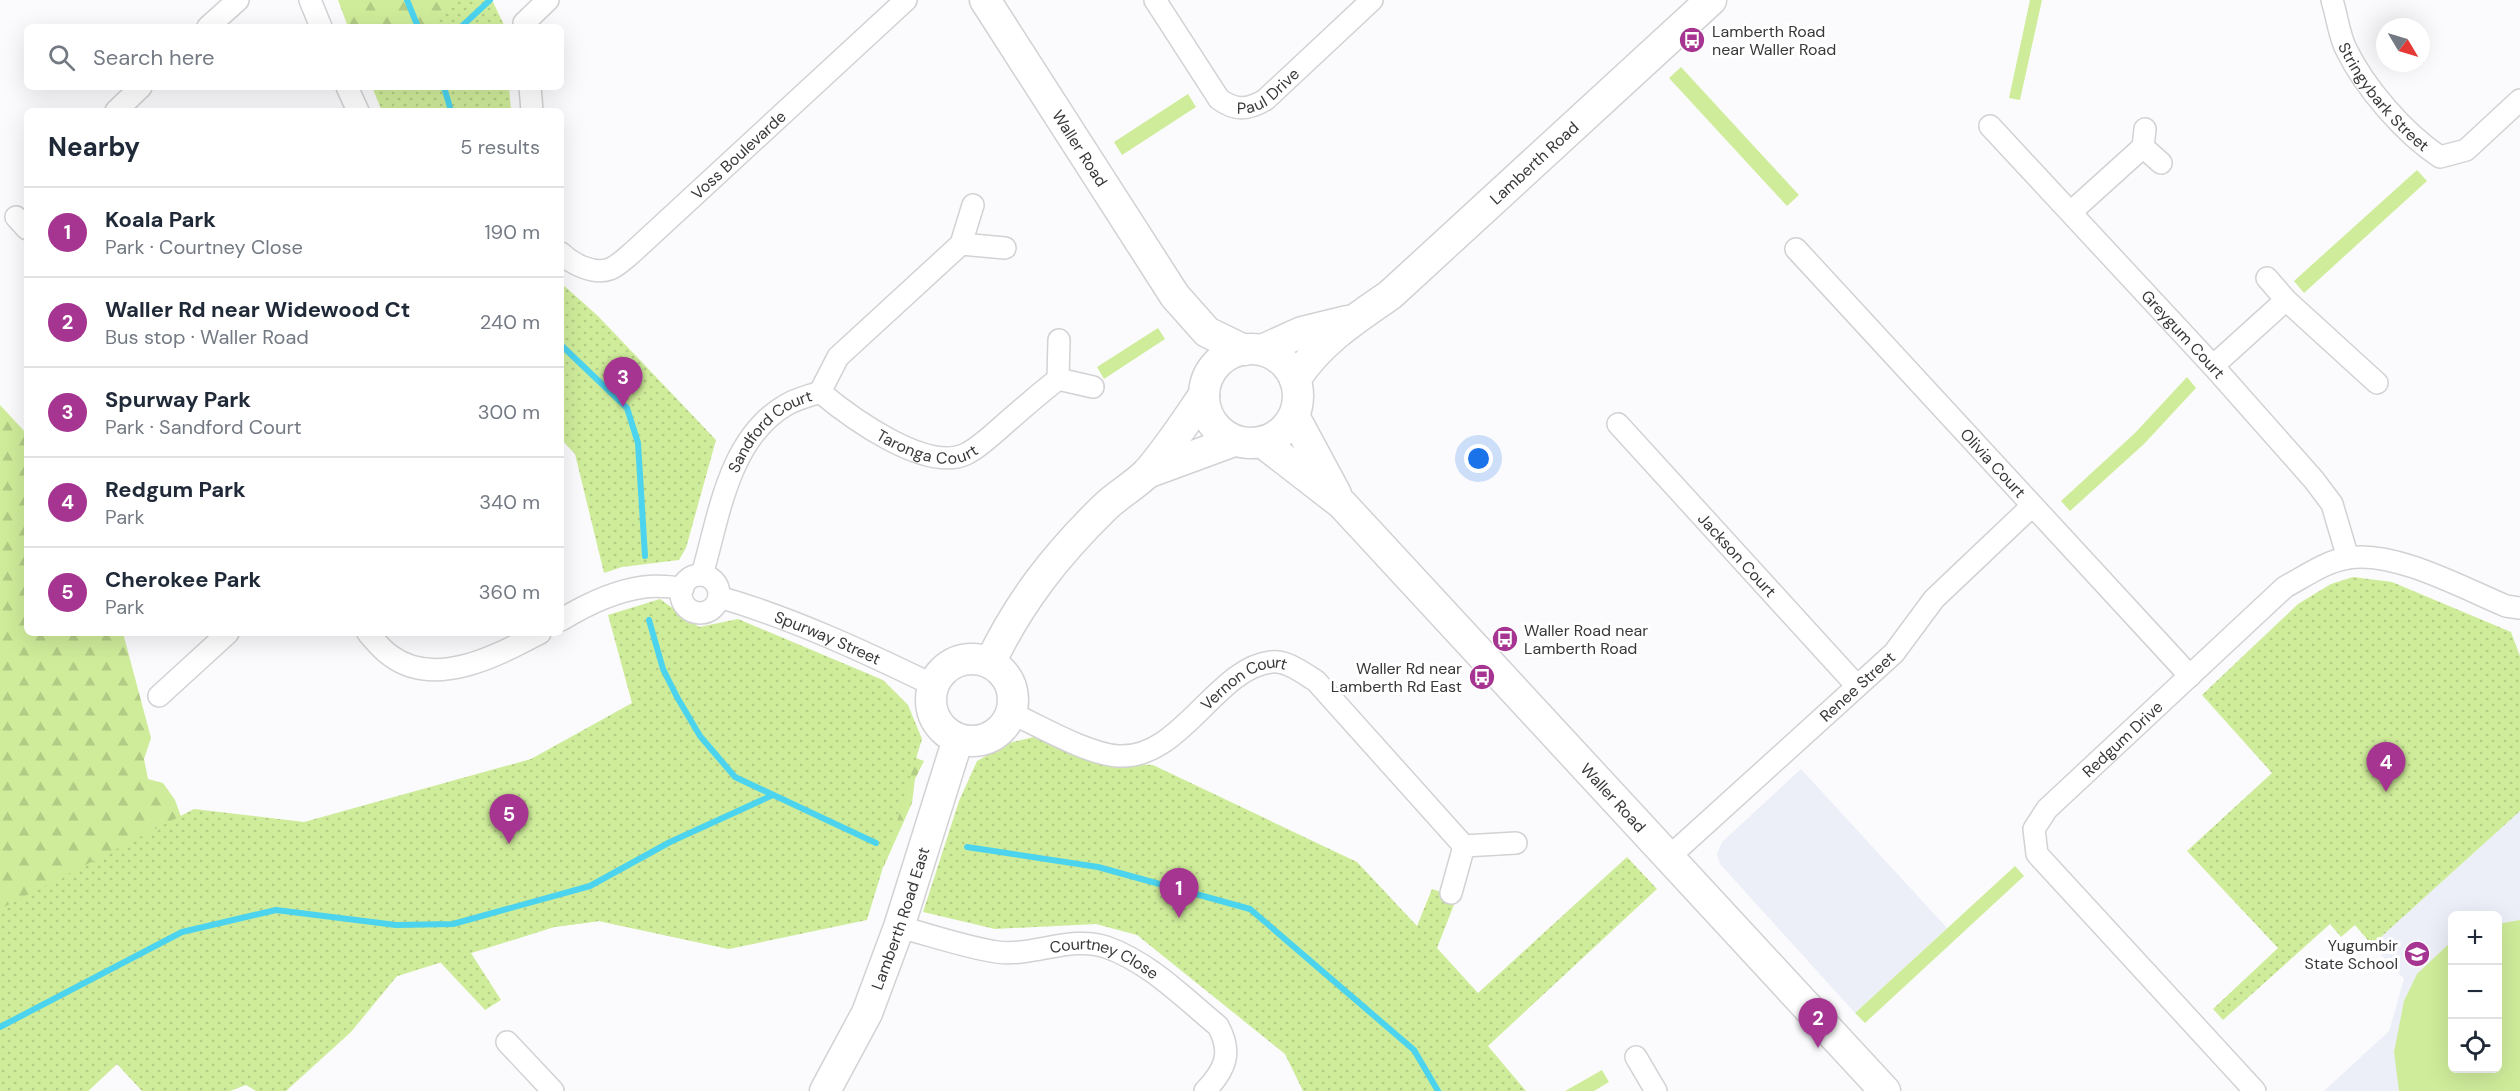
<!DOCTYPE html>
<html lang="en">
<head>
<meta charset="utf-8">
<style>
  body { margin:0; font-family:"DM Sans",sans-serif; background:#f2f2f3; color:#1f2937 }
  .controls { position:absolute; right:18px; bottom:18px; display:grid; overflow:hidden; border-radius:9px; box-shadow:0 6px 24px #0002 }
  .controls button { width:54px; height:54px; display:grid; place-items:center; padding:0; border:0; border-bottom:2px solid #e0e1e3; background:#fff; color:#1f2937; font:30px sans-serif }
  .compass { position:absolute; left:2376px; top:18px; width:54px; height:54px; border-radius:50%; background:#fff; box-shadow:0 6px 24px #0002; rotate:128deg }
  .you { position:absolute; left:1479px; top:459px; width:21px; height:21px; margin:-15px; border:4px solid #fff; border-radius:50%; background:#1a73e8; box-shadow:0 0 0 9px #1a73e833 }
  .badge { display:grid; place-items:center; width:39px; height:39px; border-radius:50%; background:#a63591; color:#fff; font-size:20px; font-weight:700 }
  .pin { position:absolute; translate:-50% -50px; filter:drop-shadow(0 2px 3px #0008) }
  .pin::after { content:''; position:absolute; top:32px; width:21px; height:18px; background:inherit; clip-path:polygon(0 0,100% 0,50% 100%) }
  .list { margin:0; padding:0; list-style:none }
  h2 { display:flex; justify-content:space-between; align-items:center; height:78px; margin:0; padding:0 24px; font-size:26px }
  h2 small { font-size:20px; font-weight:400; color:#747a83 }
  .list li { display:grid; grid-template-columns:39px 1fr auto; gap:18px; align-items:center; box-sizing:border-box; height:90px; padding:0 24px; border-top:2px solid #e0e1e3 }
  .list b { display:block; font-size:22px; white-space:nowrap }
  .list p { margin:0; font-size:20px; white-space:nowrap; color:#747a83 }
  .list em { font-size:20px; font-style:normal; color:#747a83 }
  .icon { flex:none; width:33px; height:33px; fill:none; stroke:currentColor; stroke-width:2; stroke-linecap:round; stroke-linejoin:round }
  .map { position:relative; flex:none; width:2520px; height:1091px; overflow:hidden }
  .search { position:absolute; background:#fff; box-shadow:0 6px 24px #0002; left:24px; top:24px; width:540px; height:66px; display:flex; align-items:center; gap:15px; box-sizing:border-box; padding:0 21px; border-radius:9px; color:#747a83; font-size:22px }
  .panel { position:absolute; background:#fff; box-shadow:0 6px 24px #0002; left:24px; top:108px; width:540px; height:528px; border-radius:9px }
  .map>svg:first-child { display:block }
  .built { fill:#eceff8; fill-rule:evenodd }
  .grass { fill:#cfec9a }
  .forest { fill:url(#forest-firs) }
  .park { fill:url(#park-dots) }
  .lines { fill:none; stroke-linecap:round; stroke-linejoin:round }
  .stream { stroke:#4cd3ee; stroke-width:6 }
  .street-casing { stroke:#d2d2d4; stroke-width:24 }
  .secondary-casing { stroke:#d2d2d4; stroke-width:33 }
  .street { stroke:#fff; stroke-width:21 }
  .secondary { stroke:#fff; stroke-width:30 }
  .labels { text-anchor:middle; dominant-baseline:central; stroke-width:6; stroke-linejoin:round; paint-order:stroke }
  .poi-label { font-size:16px; fill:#383839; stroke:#fff; text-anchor:start }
  .street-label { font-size:16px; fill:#383839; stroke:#fff }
</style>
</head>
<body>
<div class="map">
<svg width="2520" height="1091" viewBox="0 0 2520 1091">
  <defs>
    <pattern id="forest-firs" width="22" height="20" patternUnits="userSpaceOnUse" patternTransform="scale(1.5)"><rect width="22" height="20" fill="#cfec9a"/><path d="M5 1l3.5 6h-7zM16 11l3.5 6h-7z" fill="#b2cb85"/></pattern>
    <pattern id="park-dots" width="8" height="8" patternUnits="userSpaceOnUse" patternTransform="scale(1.5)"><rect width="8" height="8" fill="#cfec9a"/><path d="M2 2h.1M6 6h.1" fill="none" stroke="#b2cb85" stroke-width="1.8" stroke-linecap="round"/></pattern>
  </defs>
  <rect width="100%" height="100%" fill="#fbfbfd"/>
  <path class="built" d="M1801,769l146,159 -92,85 -135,-149 -3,-10 5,-12z
    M2520,811v280h-196l65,-60 15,-52 -32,-34zM2452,916h46v152h-46z"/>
  <path class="grass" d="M2030,0h12l-22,100 -11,-2z
    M1681,67l118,128 -12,11 -118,-128z
    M1188,94l8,13 -74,48 -8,-13z
    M2417,170l10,11 -123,112 -10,-12z
    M1158,328l7,11 -61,40 -7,-12z
    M2187,377l9,11 -52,56 -74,67 -9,-10 74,-68z
    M2015,866l9,10 -159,147 -10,-10z
    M2520,920v171h-121l-5,-39 10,-51 13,-27 35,-33v127h46v-144z
    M1602,1070l7,12 -15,9h-29z"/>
  <path class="forest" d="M338,0h141l-18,27h-113z
    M0,405l27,29v199h96l28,105 -7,21 4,20 15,4 12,17 8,22 69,20 659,-86 13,5 -9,18 -3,24 -28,63 -15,3 -140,80 -130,-28 -45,6 -437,137 -29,27h-88z"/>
  <path class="park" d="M454,0h38l13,27h-80z
    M372,87h137l2,24h-129z
    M561,283l37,33 118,124 -30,108 -7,12 -57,7 -18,6 -29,-119 -14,-15z
    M2353,577l39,5 119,50 9,24v155l-148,134 -17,-20 -14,12 -11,-13 -107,96 -10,-11 65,-61 -91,-97 85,-78 -70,-78 96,-91 33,-20z
    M660,599l39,28 39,-8 145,61 25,25 14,34 -55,181 -138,29 -130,-28 -45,6 -83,26 30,47 -16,10 -45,-48 -43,14 -46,56 -65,59h-30l-10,-6 -16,6h-88l-25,-27 -29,27h-88v-182l194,-100 110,13 227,-63 101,-56 -24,-88z
    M1038,736l54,25 61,4 204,97 60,64 15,-37 25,8 -20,51 41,45 149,-136 30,32 -169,157 38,45h-223l-18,-37 -148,-119 -41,-11 -101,5 -72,-17 36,-111 18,-40 32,-18z"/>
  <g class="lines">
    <path class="stream" d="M407,0l11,27
      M461,27l29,-27
      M444,87l7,24
      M561,345l66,63 11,35 7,113
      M649,620l14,49 14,28 23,39 35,41 141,66
      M967,847l131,20 152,42 164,141 24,41
      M0,1027l182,-95 94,-22 120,15 57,-1 137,-38 80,-44 103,-47"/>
    <g class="street-casing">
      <g id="street">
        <path d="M310,0l11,27"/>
        <path id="s1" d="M1155,0l64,99c16,12 29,11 46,1l107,-100"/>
        <path id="s2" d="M2332,0c5,16 7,35 14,49 19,39 58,84 94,108l26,-7 54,-50"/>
        <path d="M208,27l30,-27"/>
        <path d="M524,27v-4l24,-23"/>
        <path d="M347,87l11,24"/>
        <path d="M530,87l2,24"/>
        <path d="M116,111l25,-24"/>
        <path id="s3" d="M1990,126l223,240 101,114 18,24 16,54"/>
        <path d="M2145,129l-2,18 18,16"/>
        <path d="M2071,212l72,-65"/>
        <path d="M16,217l11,12"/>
        <path d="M961,244l44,4"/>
        <path id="s4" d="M1796,249l394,427"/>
        <path id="s5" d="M561,253c11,11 33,22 49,16 8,-3 17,-12 24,-18l272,-251"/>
        <path d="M2267,278l19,22 91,83"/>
        <path d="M1059,340l-1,39 35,8"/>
        <path d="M2213,366l73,-66"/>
        <path id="s6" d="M820,392c30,25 106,81 146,62 12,-6 23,-16 33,-25 19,-17 39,-34 59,-50"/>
        <path id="s7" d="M1618,424l239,262"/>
        <path id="s8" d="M702,575c17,-58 26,-136 84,-170 10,-6 23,-9 34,-13l18,-35 123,-113 12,-39"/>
        <circle cx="700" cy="594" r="19"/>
        <path id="s9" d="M719,597c73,21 146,55 214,88"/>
        <path d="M561,620c26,-16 53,-29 83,-33 12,-2 26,0 39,1"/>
        <path d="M368,633c7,8 14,17 23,23 45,33 107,-1 149,-23"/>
        <path d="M159,696l69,-63"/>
        <path id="s10" d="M1011,713c29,13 76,41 107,43 63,4 98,-88 153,-94 16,-2 32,11 45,19l148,165"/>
        <path id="s11" d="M1669,857l225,-204 40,-54 98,-93"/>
        <path d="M1451,893l13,-47 52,-3"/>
        <path id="s12" d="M899,927c32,8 65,20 98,25 36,5 74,-17 109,-5 43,15 78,51 112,79 15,27 7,44 -13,65"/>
        <path d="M507,1042l46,49"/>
        <path d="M1636,1057l20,34"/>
        <path id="s13" d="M2255,1091l-218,-237 -3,-25 13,-20 238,-222c19,-10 41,-26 63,-29 46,-8 115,30 158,48l14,2"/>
      </g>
    </g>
    <g class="secondary-casing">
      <g id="secondary">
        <path id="s14" d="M985,0l190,296 32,36 37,18"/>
        <circle cx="1251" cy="396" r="47"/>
        <path d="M1262,350l40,-18 45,-11"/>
        <path id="s15" d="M1295,380c23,-37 60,-61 95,-85l321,-295"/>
        <path d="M1294,416l42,78"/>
        <path id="s16" d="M1262,442l80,62 543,587"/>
        <path d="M1147,473l87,-32"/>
        <circle cx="972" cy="700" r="41"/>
        <path d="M990,663c29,-61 66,-108 114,-155 13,-13 30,-22 43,-35 21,-24 39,-52 57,-78"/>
        <path id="s17" d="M825,1091l42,-78 32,-86 59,-188"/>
      </g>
    </g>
    <use href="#street" class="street"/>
    <use href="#secondary" class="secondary"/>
  </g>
  <defs>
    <g id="bus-disc" transform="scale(1.35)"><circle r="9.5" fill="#a63591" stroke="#fff"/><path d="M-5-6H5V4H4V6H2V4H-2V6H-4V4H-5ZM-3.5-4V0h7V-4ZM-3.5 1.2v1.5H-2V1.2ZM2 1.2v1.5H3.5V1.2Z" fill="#fff"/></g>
    <g id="school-disc" transform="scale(1.35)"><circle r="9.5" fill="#a63591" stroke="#fff"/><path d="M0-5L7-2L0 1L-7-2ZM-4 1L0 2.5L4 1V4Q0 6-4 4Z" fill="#fff"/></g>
  </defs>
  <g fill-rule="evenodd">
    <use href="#bus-disc" x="1692" y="40"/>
    <use href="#bus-disc" x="1505" y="639"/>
    <use href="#bus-disc" x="1482" y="677"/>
    <use href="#school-disc" x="2417" y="954"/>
  </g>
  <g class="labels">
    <g class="poi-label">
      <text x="1712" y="31">Lamberth Road<tspan x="1712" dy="18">near Waller Road</tspan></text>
      <text x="1524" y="630">Waller Road near<tspan x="1524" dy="18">Lamberth Road</tspan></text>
      <text x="1462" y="668" text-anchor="end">Waller Rd near<tspan x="1462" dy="18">Lamberth Rd East</tspan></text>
      <text x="2398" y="945" text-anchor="end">Yugumbir<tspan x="2398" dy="18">State School</tspan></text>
    </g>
    <g class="street-label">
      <text stroke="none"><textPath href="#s1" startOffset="174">Paul Drive</textPath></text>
      <text stroke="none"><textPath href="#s2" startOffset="112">Stringybark Street</textPath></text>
      <text stroke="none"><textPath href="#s14" startOffset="176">Waller Road</textPath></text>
      <text stroke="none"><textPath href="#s5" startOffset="226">Voss Boulevarde</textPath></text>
      <text stroke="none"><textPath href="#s15" startOffset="324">Lamberth Road</textPath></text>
      <text stroke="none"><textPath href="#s3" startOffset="284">Greygum Court</textPath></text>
      <text stroke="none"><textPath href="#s8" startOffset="165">Sandford Court</textPath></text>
      <text stroke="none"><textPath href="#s6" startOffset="124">Taronga Court</textPath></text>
      <text stroke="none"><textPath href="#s4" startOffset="291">Olivia Court</textPath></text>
      <text stroke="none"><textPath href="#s7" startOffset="177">Jackson Court</textPath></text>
      <text stroke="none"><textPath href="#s9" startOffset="116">Spurway Street</textPath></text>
      <text stroke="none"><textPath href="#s11" startOffset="254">Renee Street</textPath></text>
      <text stroke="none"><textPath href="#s10" startOffset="267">Vernon Court</textPath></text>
      <text stroke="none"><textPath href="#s13" startOffset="474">Redgum Drive</textPath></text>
      <text stroke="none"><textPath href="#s16" startOffset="501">Waller Road</textPath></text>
      <text stroke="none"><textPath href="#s17" startOffset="189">Lamberth Road East</textPath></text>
      <text stroke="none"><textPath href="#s12" startOffset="212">Courtney Close</textPath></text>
    </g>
  </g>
</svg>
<div class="controls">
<button>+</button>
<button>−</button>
<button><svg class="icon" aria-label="locate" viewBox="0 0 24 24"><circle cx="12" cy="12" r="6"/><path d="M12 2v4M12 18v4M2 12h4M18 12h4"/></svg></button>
</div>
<svg class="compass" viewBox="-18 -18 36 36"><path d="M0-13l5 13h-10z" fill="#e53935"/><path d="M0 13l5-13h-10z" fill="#747a83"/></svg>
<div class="you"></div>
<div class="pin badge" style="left:1179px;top:918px">1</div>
<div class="pin badge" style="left:1818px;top:1048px">2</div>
<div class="pin badge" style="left:623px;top:407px">3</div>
<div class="pin badge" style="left:2386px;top:792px">4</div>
<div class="pin badge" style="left:509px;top:844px">5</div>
<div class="search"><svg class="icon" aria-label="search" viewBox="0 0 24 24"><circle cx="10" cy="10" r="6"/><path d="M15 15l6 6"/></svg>Search here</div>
<section class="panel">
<h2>Nearby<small>5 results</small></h2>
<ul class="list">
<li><span class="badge">1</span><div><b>Koala Park</b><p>Park · Courtney Close</p></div><em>190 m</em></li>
<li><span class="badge">2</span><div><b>Waller Rd near Widewood Ct</b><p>Bus stop · Waller Road</p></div><em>240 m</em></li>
<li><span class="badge">3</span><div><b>Spurway Park</b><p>Park · Sandford Court</p></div><em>300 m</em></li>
<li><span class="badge">4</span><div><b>Redgum Park</b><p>Park</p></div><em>340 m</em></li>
<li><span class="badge">5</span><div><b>Cherokee Park</b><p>Park</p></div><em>360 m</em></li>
</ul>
</section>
</div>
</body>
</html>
